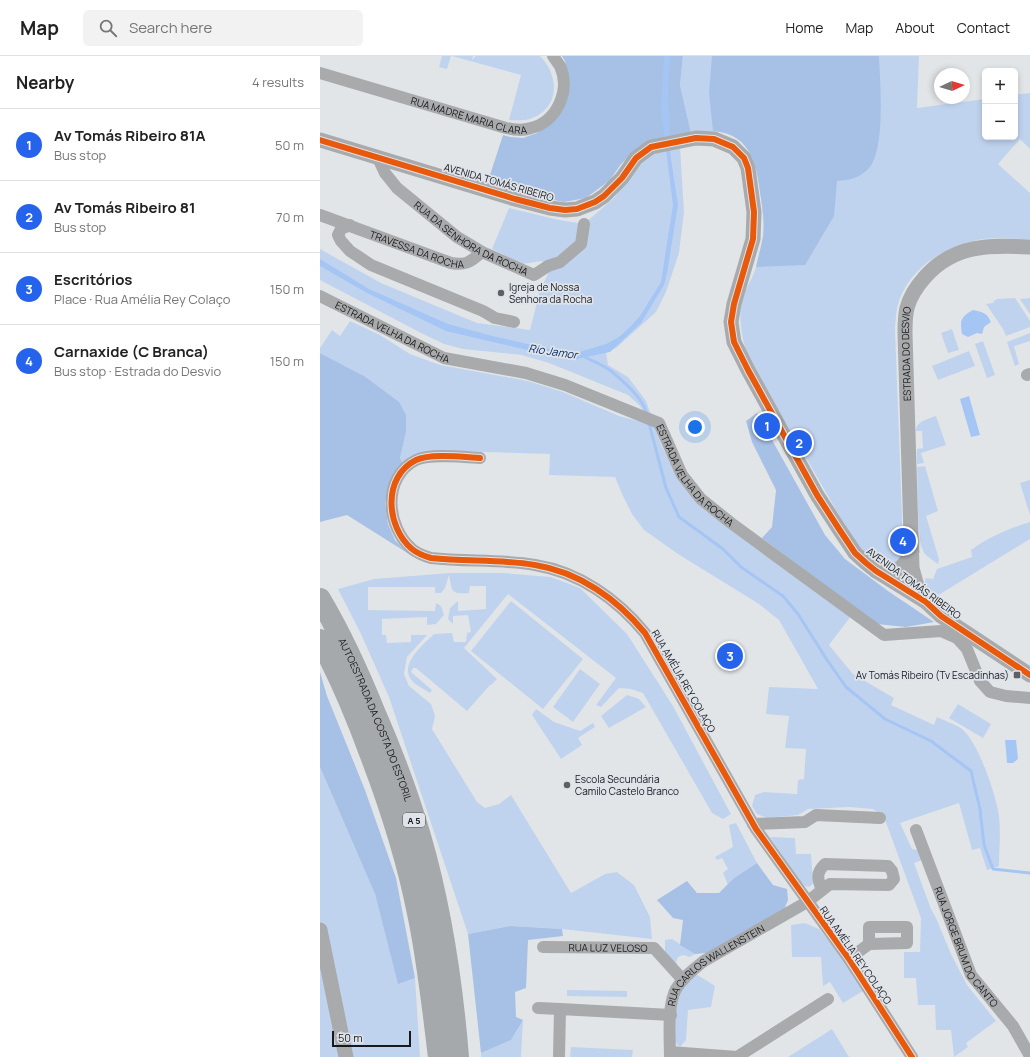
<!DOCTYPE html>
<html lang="en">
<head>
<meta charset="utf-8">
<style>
  body { margin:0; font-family:Manrope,sans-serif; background:#f2f2f2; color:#222 }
  .controls { position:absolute; right:12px; top:12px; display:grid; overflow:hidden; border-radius:6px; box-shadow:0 2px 6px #0003 }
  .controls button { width:36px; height:36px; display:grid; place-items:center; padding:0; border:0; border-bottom:1px solid #e0e0e0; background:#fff; color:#222; font:20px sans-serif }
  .compass { position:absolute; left:614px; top:12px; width:36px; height:36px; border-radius:50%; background:#fff; box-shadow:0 2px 6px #0003; rotate:86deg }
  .scale { position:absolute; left:12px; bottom:10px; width:79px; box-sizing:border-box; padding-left:4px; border:2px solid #18191c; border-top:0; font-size:11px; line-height:14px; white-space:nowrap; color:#18191c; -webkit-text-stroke:3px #dfe4eb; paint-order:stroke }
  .you { position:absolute; left:375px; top:371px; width:14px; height:14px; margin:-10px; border:3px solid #fff; border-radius:50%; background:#1a73e8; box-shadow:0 0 0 6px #1a73e833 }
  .badge { display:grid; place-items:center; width:26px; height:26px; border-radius:50%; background:#2563eb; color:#fff; font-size:13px; font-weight:700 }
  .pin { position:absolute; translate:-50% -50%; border:2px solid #fff; box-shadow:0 1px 4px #0006 }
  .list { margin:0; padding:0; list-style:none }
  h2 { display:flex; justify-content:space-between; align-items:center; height:52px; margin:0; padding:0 16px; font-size:17px }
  h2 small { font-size:13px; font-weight:400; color:#767676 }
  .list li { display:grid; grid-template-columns:26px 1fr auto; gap:12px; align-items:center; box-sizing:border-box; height:72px; padding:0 16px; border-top:1px solid #e0e0e0 }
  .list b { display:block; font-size:15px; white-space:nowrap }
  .list p { margin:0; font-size:13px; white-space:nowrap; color:#767676 }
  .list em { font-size:13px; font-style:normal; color:#767676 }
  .icon { flex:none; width:22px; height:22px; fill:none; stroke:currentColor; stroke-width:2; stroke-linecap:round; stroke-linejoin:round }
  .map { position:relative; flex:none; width:710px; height:1001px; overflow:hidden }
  header { display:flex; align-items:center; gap:24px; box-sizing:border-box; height:56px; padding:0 20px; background:#fff; border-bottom:1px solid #e0e0e0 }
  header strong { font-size:19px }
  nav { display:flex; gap:22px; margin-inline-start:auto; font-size:14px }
  .search { width:280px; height:36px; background:#f2f2f2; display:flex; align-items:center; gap:10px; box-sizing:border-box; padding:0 14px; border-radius:6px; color:#767676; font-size:15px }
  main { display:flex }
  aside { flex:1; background:#fff }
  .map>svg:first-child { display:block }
  .green { fill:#c0d3ee }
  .forest { fill:#a7c0e5 }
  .water { fill:#a5c5f5 }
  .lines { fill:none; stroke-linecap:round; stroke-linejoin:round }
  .stream { stroke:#a5c5f5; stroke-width:3 }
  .minor { stroke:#a9aaac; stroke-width:12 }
  .tertiary { stroke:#a9aaac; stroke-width:15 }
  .motorway { stroke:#a6a9ab; stroke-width:22 }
  .cycleway-casing { stroke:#dfe4eb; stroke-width:8 }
  .cycleway { stroke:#e8590c; stroke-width:6 }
  .poi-dot { fill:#5f6063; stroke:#dfe4eb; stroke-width:1.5 }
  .labels { text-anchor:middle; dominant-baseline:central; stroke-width:3.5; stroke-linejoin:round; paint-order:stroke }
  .shield { fill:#dfe4eb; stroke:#54565a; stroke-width:1 }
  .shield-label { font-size:9px; font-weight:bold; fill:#18191c }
  .street-label { font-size:10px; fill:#18191c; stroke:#dfe4eb }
  .poi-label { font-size:10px; fill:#18191c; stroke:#dfe4eb; text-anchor:start }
  .water-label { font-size:11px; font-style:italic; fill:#042b65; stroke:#dfe4eb }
</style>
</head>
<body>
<header>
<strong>Map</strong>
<div class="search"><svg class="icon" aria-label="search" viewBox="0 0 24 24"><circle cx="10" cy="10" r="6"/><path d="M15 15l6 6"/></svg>Search here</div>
<nav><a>Home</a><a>Map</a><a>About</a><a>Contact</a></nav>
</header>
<main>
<aside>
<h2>Nearby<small>4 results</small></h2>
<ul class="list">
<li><span class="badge">1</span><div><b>Av Tomás Ribeiro 81A</b><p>Bus stop</p></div><em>50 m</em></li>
<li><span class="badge">2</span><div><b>Av Tomás Ribeiro 81</b><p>Bus stop</p></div><em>70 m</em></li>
<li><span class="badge">3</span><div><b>Escritórios</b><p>Place · Rua Amélia Rey Colaço</p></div><em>150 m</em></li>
<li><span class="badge">4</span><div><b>Carnaxide (C Branca)</b><p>Bus stop · Estrada do Desvio</p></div><em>150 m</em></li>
</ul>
</aside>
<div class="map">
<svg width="710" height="1001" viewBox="0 0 710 1001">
  <rect width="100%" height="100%" fill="#e2e5e8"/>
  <path class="green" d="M122,0h9l-4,13 -8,-2z
    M132,0h21l-1,4 4,-4h64c20,20 20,53 -10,63 -7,2 -14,1 -21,1l12,-45z
    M363,0h236l-2,52 68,-9v38h30v-42l15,-2v56l-10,-10 -22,25 32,29v46c-17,0 -35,-2 -52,1 -34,7 -67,27 -79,61 -3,8 -3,19 -4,27l8,217 -1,10 -7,10 -18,-1 -18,-17 -16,-25 -96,-167c-5,-18 -9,-36 -5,-55 3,-11 11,-22 14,-33 3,-10 7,-23 7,-33 1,-13 -1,-25 -2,-37 -3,-22 -5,-46 -25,-60 -13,-9 -30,-5 -45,-4l-11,-48z
    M360,91l4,65 -5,41 -13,39 -10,20 -40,36 -10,4 2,13 20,12 18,24 5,14 -6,-1 -5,-8 -12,-11 -79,-32 -27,-8 -59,-6 -19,-5 -21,-10 -103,-54v-31l61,34 96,40 53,7 10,-40 8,-16 -6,-13 -20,3 -30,-15 17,-41 50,12 25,4 31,-27 17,-28 13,-13z
    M695,242l15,23v6l-24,9 -3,-7 -17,-25 7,-1 1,-2 3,-2z
    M710,242v16l-10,-15z
    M30,265l30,14 30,19 30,11 88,16 35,11 56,24 35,9 8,22 21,36 168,133 -22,29 24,29 41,24 -3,7 43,20 3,-8c8,4 18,7 25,12 17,14 34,66 37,87 2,16 0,34 0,50l-12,4 -7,-22 -8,2 -13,-47 -59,20 12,26 6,1 4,10 -8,3 17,46 5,9 15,36 16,31 29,36 -30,22 2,4 -14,10 -3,-27h-15l-1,-25h-17l-2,-27h-12v-26h16l1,-34 -37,-101 -11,-8 -24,-2 -41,2 -10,6 -31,3 -10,-4 -5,-8 3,-11 9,-3 33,2 1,-14 6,-1 2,-30 -21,-1 4,-32 -23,-2 3,-27 49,2 -39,-69 -20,-16 -81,-50 -34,-24 -12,-16 -10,-20 -7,-17 -66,-2 1,-21 -102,-3 -45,13 -3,-6 6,-26 -42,-56 -44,-23v-5l12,-18 8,6z
    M632,273l7,21 -11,3 -7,-20z
    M710,277v8l-16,5 5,18 -4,2 -8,-24z
    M663,285l12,34 -8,3 -12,-34z
    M649,295l6,15 -37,14 -6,-14z
    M616,360l10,29 -25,8 3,10 -7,1v-15l6,-1 -1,-17h-6c0,-10 12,-12 20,-15z
    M605,410l13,45 -12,5 13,43 -1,5c-4,-3 -9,-6 -13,-10 -9,-11 -7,-70 -8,-87z
    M710,424v35l-10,-32z
    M710,466v17l-98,60c-3,-7 -10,-14 -6,-21l7,1 4,-10 35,-12 -1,-7c18,-13 37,-21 59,-28z
    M130,517h53l48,4 29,11 47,46 46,72 58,108 -8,5 -11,-6 -69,-120 -12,-4 -12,-1 -18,19 -5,-2 20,-27 -108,-84 -44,54 33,31 -6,6h-1l-23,26 -51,-43h-3l-2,4 21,18 -2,3c-5,-3 -18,-10 -20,-15 -9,-16 14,-34 24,-44l18,-1 2,9h12l1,-9 4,-1 -3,-17 -15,1v8l-5,-5 2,-11 8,-7v10l28,-2v-23h-16l-1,7c-19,2 -17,-3 -20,-18l-4,13 -4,5h-6v-6h-67v23l67,1 1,-8 5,3 3,9 -8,9 -9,1v-8l-45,2v16h4l1,8 24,-1v-7h16l-20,22 -3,17 5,12 22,18 4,12 -3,13 45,73 8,6 14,-4 12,-9 60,98 34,-19 12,-2 17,13 16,32 2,22 -90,-10 -52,-3 -42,8 -79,-237 -28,-63 -23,-45 36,-10z
    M191,545l72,58 -40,50 -72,-58z
    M260,613l20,15 -27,38 -20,-15z
    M307,639l12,4 7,8 -37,21 -8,-12z
    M638,648l33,20 -8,14 -34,-20z
    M216,653l18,13 26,9 13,-8 2,4 -17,11 4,7 -21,14 -29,-44z
    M0,711l55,127 23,89 17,-5 5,79h-100z
    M416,767l21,40 -23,15 -6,7 -5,-12 5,-4 -6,-11 -5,2 -2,-3 18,-10 -4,-22z
    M450,781l25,1 1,16h15l2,30 -4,3 -4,-1 -6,-5z
    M485,867l14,6 22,27 22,35 -20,12 -13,-21 -7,4 -2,-29h-29l-1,-32z
    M352,883l23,15 -5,3 -7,-2 -5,2 -2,5 2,4 -13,-13v-13z
    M376,918l19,12 -4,21 -23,3 -2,30 -6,7 -5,-5 2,-44 7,-14z
    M247,934l60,1v6l-60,-1z
    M203,964l-2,37h-40v-4l30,-13z
    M512,973l17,28h-61z
    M251,991l62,3 -1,7h-62z"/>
  <path class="forest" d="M242,0h121l-3,29 11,48 -49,12 -21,19 -11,16 -24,18 -22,4 -36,-7 -40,-14 15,-46 7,2 13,1 14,-5 17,-13 15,-37 -4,-22z
    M392,0h167c1,25 7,95 -11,113 -8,9 -19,11 -31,12l-3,35 -29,49 -49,2c2,-10 5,-20 7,-30 2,-12 0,-26 -2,-38 -4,-31 -8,-65 -48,-68l-4,-38z
    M0,297l44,23 35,26 7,13v17l-6,26 3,6 -13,18 -5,21 3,21 7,16 14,14 -62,-39 -27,7z
    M437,357l68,122 20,24 43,32 46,31 -28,5 -29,-3 -115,-86 10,-11 4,-37 -24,-48 -6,-21z
    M0,616l7,24 38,94 31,88 19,100 -17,6 -23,-90 -55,-127z
    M437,807l16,22 14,4 1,11 -4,10 -77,43 -12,1 -15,-9 3,-25 -10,-2 -16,-18 30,-19 10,12h22l15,-15z
    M190,870l52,3 1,7 -35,4 -2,48 -11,4 1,25 7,3 -12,20 -30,13 -13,-119z"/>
  <path class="water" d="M344,0h6l-2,34 2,62 8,53 -11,68 -3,12 -23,38 -31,29 -33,7 -24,-3 -107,-25 -79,-38 -47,-27v-7l49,30 79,35 44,12 62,14 25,2 27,-8 13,-7 12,-11 9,-10 21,-34 12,-77 -12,-95z
    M653,254c10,2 14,3 18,12l-7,5 -2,7 -5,-1 -9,4 -6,-3c-2,-13 -2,-17 11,-24z
    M649,340l11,39 -9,2 -11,-38z
    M685,684h11l2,19 -5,4h-6z"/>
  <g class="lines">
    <path class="stream" d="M263,300c9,5 20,9 28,15 12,10 32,27 36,43
      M329,367l17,65 13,29 44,32 18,18 42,29 15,18 29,46 19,27 39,32 46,22 40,30 9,38 4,36 9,24 37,4"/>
    <g class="minor">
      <path id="s1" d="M0,17l186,55c9,2 16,3 25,0 26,-6 40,-38 29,-62 -2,-3 -5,-7 -7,-10"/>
      <path id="s2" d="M58,102l7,15 12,15 60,49 25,15 52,23 14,-9 12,-4 21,-18 3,-20"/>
      <path id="s3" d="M0,159l131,48c16,3 20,-2 31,-11"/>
      <path d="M30,169l-9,4 -3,6 3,6 9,10 21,14 112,46 12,7 19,4"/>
      <path id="s4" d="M0,240l124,62 82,15 39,12 94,38 23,52 19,24 30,24 153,112 57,-4 16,7 10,11 13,32 10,11 16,4 24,2"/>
      <path d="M707,319l3,-1"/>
      <path d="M160,402c-16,-1 -50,-5 -64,2 -34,17 -30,67 -4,89 6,5 12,7 19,9 35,4 70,1 104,7 44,7 82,34 110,68l111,196 93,130 63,98"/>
      <path d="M433,768l52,-2 11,-7 64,3"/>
      <path id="s5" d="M596,774l55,145 42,51 17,30"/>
      <path id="s6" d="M223,891l111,1 29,32"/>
      <path d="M529,903l20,-15v-17h38v16l-38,1"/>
      <path d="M218,952l22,1"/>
      <path d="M350,996l67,5"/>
      <path d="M239,1001l1,-48 111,6"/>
      <path id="s7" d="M350,1001c0,-18 -3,-52 6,-68 7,-12 18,-20 28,-28l103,-59 23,-18 59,1 5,-6 -2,-8 -4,-5 -63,-2c-9,9 -8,14 -3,26"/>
      <path d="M417,1001l91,-58"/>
    </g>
    <g class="tertiary">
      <path d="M0,84l195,59 35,9 15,2 12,-1 18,-7 9,-6 18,-18 14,-20 15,-11 45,-9 18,1 19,8 11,11 4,10 6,44 -1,27 -19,65 -3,18 3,20 14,28 69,125 22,34 16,24 11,10 10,8 50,31 15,14 89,59"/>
      <path d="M556,515c21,2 26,0 36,-20"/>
      <path id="s8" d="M605,545l-8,-15 -5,-18 -7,-235c0,-8 0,-17 2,-25 3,-12 10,-22 18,-31 29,-33 65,-32 105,-30"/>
      <path d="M0,874l26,127"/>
    </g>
    <g class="motorway">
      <path id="s9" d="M0,543c22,37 40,77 56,117 17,39 32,79 44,120 21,72 32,147 38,221"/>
      <path d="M0,584c20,36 36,75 50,113 20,52 37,105 48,160 10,47 15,96 21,144"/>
    </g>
    <g class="cycleway-casing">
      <path id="cycleway" d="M0,84l195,59 35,9 15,2 12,-1 18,-7 9,-6 18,-18 14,-20 15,-11 45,-9 18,1 19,8 11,11 4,10 6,44 -1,27 -19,65 -3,18 3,20 14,28 69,125 22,34 16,24 11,10 10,8 50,31 15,14 89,59
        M160,402c-16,-1 -50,-5 -64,2 -34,17 -30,67 -4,89 6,5 12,7 19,9 35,4 70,1 104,7 44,7 82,34 110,68l111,196 93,130 63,98"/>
    </g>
    <use href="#cycleway" class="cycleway"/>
  </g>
  <g class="poi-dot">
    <circle cx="181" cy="237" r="4"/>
    <rect x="693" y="615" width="8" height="8" rx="2"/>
    <circle cx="247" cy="729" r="4"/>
  </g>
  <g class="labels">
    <rect class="shield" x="83" y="757" width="22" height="14" rx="3"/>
    <g class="shield-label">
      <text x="94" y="764">A 5</text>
    </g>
    <g class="street-label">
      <text stroke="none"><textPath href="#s1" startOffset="155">RUA MADRE MARIA CLARA</textPath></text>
      <text transform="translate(179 126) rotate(16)">AVENIDA TOMÁS RIBEIRO</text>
      <text stroke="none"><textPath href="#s2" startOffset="126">RUA DA SENHORA DA ROCHA</textPath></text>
      <text stroke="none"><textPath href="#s3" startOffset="103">TRAVESSA DA ROCHA</textPath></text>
      <text stroke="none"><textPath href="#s4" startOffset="81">ESTRADA VELHA DA ROCHA</textPath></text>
      <text stroke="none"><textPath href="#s8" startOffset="250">ESTRADA DO DESVIO</textPath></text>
      <text stroke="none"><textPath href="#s4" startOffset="429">ESTRADA VELHA DA ROCHA</textPath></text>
      <text transform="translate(594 527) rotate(36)">AVENIDA TOMÁS RIBEIRO</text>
      <text transform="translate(364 625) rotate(60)">RUA AMÉLIA REY COLAÇO</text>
      <text stroke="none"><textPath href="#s9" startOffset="133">AUTOESTRADA DA COSTA DO ESTORIL</textPath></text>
      <text stroke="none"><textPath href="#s5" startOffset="128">RUA JORGE BRUM DO CANTO</textPath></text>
      <text stroke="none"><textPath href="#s6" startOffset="65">RUA LUZ VELOSO</textPath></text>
      <text transform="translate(536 899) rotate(55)">RUA AMÉLIA REY COLAÇO</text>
      <text stroke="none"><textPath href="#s7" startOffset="114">RUA CARLOS WALLENSTEIN</textPath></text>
    </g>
    <g class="poi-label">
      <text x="189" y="231">Igreja de Nossa<tspan x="189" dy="12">Senhora da Rocha</tspan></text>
      <text x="689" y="619" text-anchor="end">Av Tomás Ribeiro (Tv Escadinhas)</text>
      <text x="255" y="723">Escola Secundária<tspan x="255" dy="12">Camilo Castelo Branco</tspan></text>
    </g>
    <g class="water-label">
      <text transform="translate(233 295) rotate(8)">Rio Jamor</text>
    </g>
  </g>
</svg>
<div class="controls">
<button>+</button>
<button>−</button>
</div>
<svg class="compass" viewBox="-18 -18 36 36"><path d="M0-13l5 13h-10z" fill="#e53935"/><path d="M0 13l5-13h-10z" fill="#767676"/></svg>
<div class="scale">50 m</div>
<div class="you"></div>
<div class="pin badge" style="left:447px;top:370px">1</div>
<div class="pin badge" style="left:479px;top:387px">2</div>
<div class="pin badge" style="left:410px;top:600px">3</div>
<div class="pin badge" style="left:583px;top:485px">4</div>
</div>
</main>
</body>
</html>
